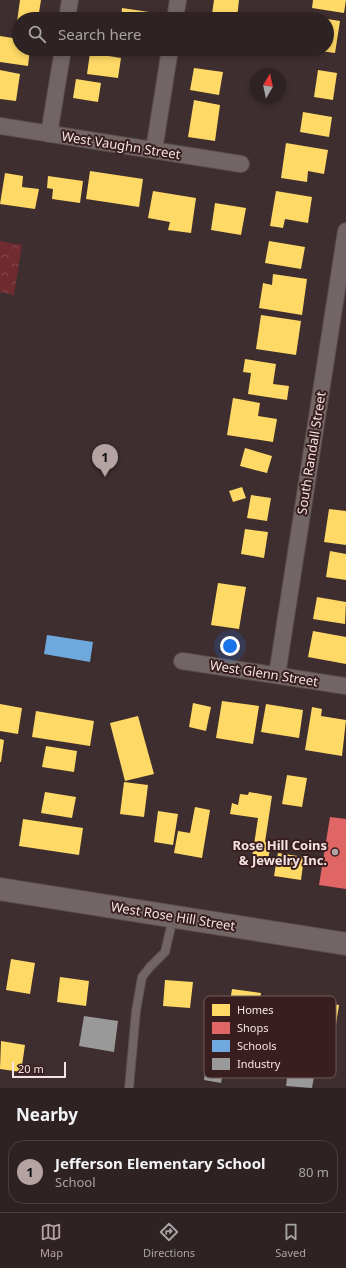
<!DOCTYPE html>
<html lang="en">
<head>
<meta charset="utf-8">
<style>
  body { margin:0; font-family:"Noto Sans",sans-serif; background:#362a2b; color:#f1f3f6 }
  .compass { position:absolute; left:250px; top:68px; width:36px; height:36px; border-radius:50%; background:#2e2223; box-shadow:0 2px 6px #0003; rotate:9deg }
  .scale { position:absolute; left:12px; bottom:10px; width:54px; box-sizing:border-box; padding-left:4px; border:2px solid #f5e2e2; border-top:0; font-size:11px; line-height:14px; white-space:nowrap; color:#f5e2e2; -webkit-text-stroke:3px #391e1f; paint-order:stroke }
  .you { position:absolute; left:230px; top:646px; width:14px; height:14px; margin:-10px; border:3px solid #fff; border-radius:50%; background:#1a73e8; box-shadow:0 0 0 6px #1a73e833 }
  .badge { display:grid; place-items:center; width:26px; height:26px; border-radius:50%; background:#b5a3a3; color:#111; font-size:13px; font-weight:700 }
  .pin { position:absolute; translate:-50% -33px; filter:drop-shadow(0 1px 2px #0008) }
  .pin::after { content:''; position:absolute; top:21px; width:14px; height:12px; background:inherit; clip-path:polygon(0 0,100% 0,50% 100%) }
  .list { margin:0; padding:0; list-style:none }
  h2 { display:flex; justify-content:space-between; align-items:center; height:52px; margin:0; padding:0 16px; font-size:17px }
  h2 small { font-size:13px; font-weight:400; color:#a7a4a6 }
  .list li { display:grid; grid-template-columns:26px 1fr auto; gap:12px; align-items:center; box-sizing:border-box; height:64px; margin:0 8px 8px; padding:0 8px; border:1px solid #493f41; border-radius:16px }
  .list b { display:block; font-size:15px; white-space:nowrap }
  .list p { margin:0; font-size:13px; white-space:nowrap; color:#a7a4a6 }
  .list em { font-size:13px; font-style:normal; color:#a7a4a6 }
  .icon { flex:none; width:22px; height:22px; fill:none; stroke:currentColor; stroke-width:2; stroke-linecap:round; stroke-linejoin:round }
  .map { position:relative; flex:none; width:346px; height:1088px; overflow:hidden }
  .search { position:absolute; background:#2e2223; box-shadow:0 2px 6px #0003; left:12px; right:12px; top:12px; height:44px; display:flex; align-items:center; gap:10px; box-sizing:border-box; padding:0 14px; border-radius:22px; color:#a7a4a6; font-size:15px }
  .sheet { height:124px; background:#2e2223 }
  nav { display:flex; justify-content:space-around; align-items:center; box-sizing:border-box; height:56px; border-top:1px solid #493f41; background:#2e2223; font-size:11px; color:#a7a4a6 }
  nav a { display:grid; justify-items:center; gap:2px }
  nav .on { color:#b5a3a3 }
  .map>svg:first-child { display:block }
  .park { fill:url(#park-crowns) }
  .homes { fill:#ffd966 }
  .shops { fill:#e06666 }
  .schools { fill:#6fa8dc }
  .industry { fill:#999 }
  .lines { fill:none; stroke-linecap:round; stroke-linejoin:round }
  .lane-casing { stroke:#5a4c4c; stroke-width:10 }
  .street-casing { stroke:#5a4c4c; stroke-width:18 }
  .secondary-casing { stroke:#5a4c4c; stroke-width:24 }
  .lane { stroke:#726566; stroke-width:8 }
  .street { stroke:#726566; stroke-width:16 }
  .secondary { stroke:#726566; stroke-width:22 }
  .poi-dot { fill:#b5a3a3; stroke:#391e1f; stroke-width:1.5 }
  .labels { text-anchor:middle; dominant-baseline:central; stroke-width:4; stroke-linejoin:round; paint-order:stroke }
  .street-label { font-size:13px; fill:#f5e2e2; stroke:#391e1f }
  .poi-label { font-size:13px; font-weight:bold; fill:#f5e2e2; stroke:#391e1f; text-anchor:end }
  .key { fill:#391e1f; stroke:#71595a; stroke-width:1 }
  .key-label { font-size:11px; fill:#f5e2e2 }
</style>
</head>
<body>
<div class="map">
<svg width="346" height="1088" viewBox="0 0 346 1088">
  <defs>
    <pattern id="park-crowns" width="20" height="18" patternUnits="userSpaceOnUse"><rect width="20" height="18" fill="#6f2b30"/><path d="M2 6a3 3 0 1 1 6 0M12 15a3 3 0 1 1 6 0" fill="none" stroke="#84494e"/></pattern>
  </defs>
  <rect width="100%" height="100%" fill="#3e2e2f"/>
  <path class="park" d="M0,241l22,4 -8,50 -14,-3z"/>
  <path class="homes" d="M20,0h21l-3,19h-19v3h-2z
    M214,0h25l-2,18 -25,-4z
    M313,0h33l-2,13 -32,-5z
    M122,8l27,4 -1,7h-27z
    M302,15l22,3v1h-23z
    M327,19l13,2 -5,32 -22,-3 14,-1z
    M0,36l19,3v10h11l-2,17 -28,-4z
    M90,53l31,5 -3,20 -31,-4z
    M194,68l29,4 -4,23 -29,-5z
    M0,70l20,4 -4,27 -16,-2z
    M318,70l19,3 -4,27 -19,-3z
    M76,79l25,4 -3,19 -25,-4z
    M194,100l26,5 -5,36 -27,-4z
    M303,112l29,5 -3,20 -29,-5z
    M286,143l42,7 -4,24 -16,-3 -1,11 -26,-4z
    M90,171l53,8 -4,28 -53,-8z
    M5,173l18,3 -1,11 17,2 -4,20 -35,-5z
    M48,176l35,5 -3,22 -28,-4 1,-10 -6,-1z
    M153,191l43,7 -5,35 -23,-3 2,-8 -22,-4z
    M276,191l36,6 -4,26 -23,-4 -2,9 -13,-2z
    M215,203l31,5 -5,27 -30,-5z
    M269,241l36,6 -4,22 -36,-6z
    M273,274l34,5 -5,36 -43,-7 4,-25 9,2z
    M261,315l40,6 -5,34 -40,-6z
    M245,359l31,5 -3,20 16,2 -2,14 -39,-6 3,-21 -8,-1z
    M233,398l27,5 -2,13 19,3 -4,23 -46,-7z
    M245,448l27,8 -5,17 -27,-7z
    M242,487l4,11 -13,4 -4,-11z
    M251,495l20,3 -4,23 -20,-3z
    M329,509l17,2v34l-22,-3z
    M245,529l23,3 -4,26 -23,-4z
    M330,551l16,3v26l-20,-3z
    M218,583l28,4 -7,42 -28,-4z
    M317,597l29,5 -1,22 -32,-5z
    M313,631l33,6v27l-38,-7z
    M222,701l37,5 -6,38 -37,-6z
    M193,703l18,4 -5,24 -17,-4z
    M0,704l22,4 -4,26 -18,-3z
    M266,704l37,6 -4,28 -38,-6z
    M312,707l10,2 -1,7 25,4 -4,36 -37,-6z
    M36,711l58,10 -4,25 -58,-9z
    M138,716l16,58 -29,7 -15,-58z
    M0,739l4,1 -3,22h-1z
    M46,746l31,5 -3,21 -32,-5z
    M287,775l20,3 -5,29 -20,-3z
    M124,782l24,3 -4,32 -24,-3z
    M45,792l31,5 -4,21 -31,-5z
    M249,792l23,4 -7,46 6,1 -3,17 -16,-2 6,-40 -28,-4 2,-11 6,2 2,-11 8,1z
    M195,807l15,3 -8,48 -28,-5 4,-22 12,2z
    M158,811l20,3 -5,31 -19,-3z
    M23,819l60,9 -4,27 -60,-9z
    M278,853l26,4 -3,23 -27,-4z
    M11,959l24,4 -5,31 -24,-4z
    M60,977l29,4 -3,25 -29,-4z
    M165,980l28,2 -3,26 -27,-2z
    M232,989l29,4 -5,32 -29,-4z
    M311,1001l28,4 -6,39 -28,-4z
    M1,1041l24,4 -4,27 -21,-3z"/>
  <path class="shops" d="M330,817l16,2v70l-27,-4z"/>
  <path class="schools" d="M47,635l46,7 -3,20 -46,-8z"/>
  <path class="industry" d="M84,1016l34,5 -4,31 -35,-6z
    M209,1044l18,3 -6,36 -17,-3z
    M289,1062l27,4 -4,22 -26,-2z"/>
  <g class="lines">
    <g class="lane-casing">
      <path id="lane" d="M129,1088l7,-77 6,-34 8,-10 15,-15 8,-34"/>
    </g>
    <g class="street-casing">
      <path id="street" d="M67,19l3,-19
        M175,19l3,-19
        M0,126l241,38
        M49,134l14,-85
        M154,150l16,-101
        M182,661l164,25
        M277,675l69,-444"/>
    </g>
    <g class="secondary-casing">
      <path id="secondary" d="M0,889l346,55"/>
    </g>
    <use href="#lane" class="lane"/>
    <use href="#street" class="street"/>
    <use href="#secondary" class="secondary"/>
  </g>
  <circle class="poi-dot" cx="335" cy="852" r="4"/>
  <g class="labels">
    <g class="street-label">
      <text transform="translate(121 145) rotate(9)">West Vaughn Street</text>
      <text transform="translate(311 453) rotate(-81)">South Randall Street</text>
      <text transform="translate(264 673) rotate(9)">West Glenn Street</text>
      <text transform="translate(173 916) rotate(9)">West Rose Hill Street</text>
    </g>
    <g class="poi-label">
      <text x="327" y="845">Rose Hill Coins<tspan x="327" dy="15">&amp; Jewelry Inc.</tspan></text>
    </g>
  </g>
  <rect x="204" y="996" width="132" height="82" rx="6" class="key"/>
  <rect x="212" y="1004" width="18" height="12" fill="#ffd966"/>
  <rect x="212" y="1022" width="18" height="12" fill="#e06666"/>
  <rect x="212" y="1040" width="18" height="12" fill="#6fa8dc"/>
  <rect x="212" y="1058" width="18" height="12" fill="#999"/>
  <g class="key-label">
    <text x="237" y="1014">Homes</text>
    <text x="237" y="1032">Shops</text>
    <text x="237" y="1050">Schools</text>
    <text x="237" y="1068">Industry</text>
  </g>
</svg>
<svg class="compass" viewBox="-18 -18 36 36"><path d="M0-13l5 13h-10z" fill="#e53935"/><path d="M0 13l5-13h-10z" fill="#a7a4a6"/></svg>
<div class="scale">20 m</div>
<div class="you"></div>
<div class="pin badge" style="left:105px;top:477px">1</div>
<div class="search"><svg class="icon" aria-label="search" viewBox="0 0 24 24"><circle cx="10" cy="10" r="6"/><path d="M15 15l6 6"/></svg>Search here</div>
</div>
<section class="sheet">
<h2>Nearby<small></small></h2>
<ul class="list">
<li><span class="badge">1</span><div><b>Jefferson Elementary School</b><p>School</p></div><em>80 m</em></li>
</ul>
</section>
<nav>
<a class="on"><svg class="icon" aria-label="map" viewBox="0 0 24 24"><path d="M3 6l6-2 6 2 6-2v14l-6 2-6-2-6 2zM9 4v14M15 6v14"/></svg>Map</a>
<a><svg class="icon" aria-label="directions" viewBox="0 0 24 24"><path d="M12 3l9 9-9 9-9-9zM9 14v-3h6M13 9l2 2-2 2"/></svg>Directions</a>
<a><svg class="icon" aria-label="saved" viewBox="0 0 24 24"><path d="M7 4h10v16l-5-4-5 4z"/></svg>Saved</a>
</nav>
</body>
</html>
